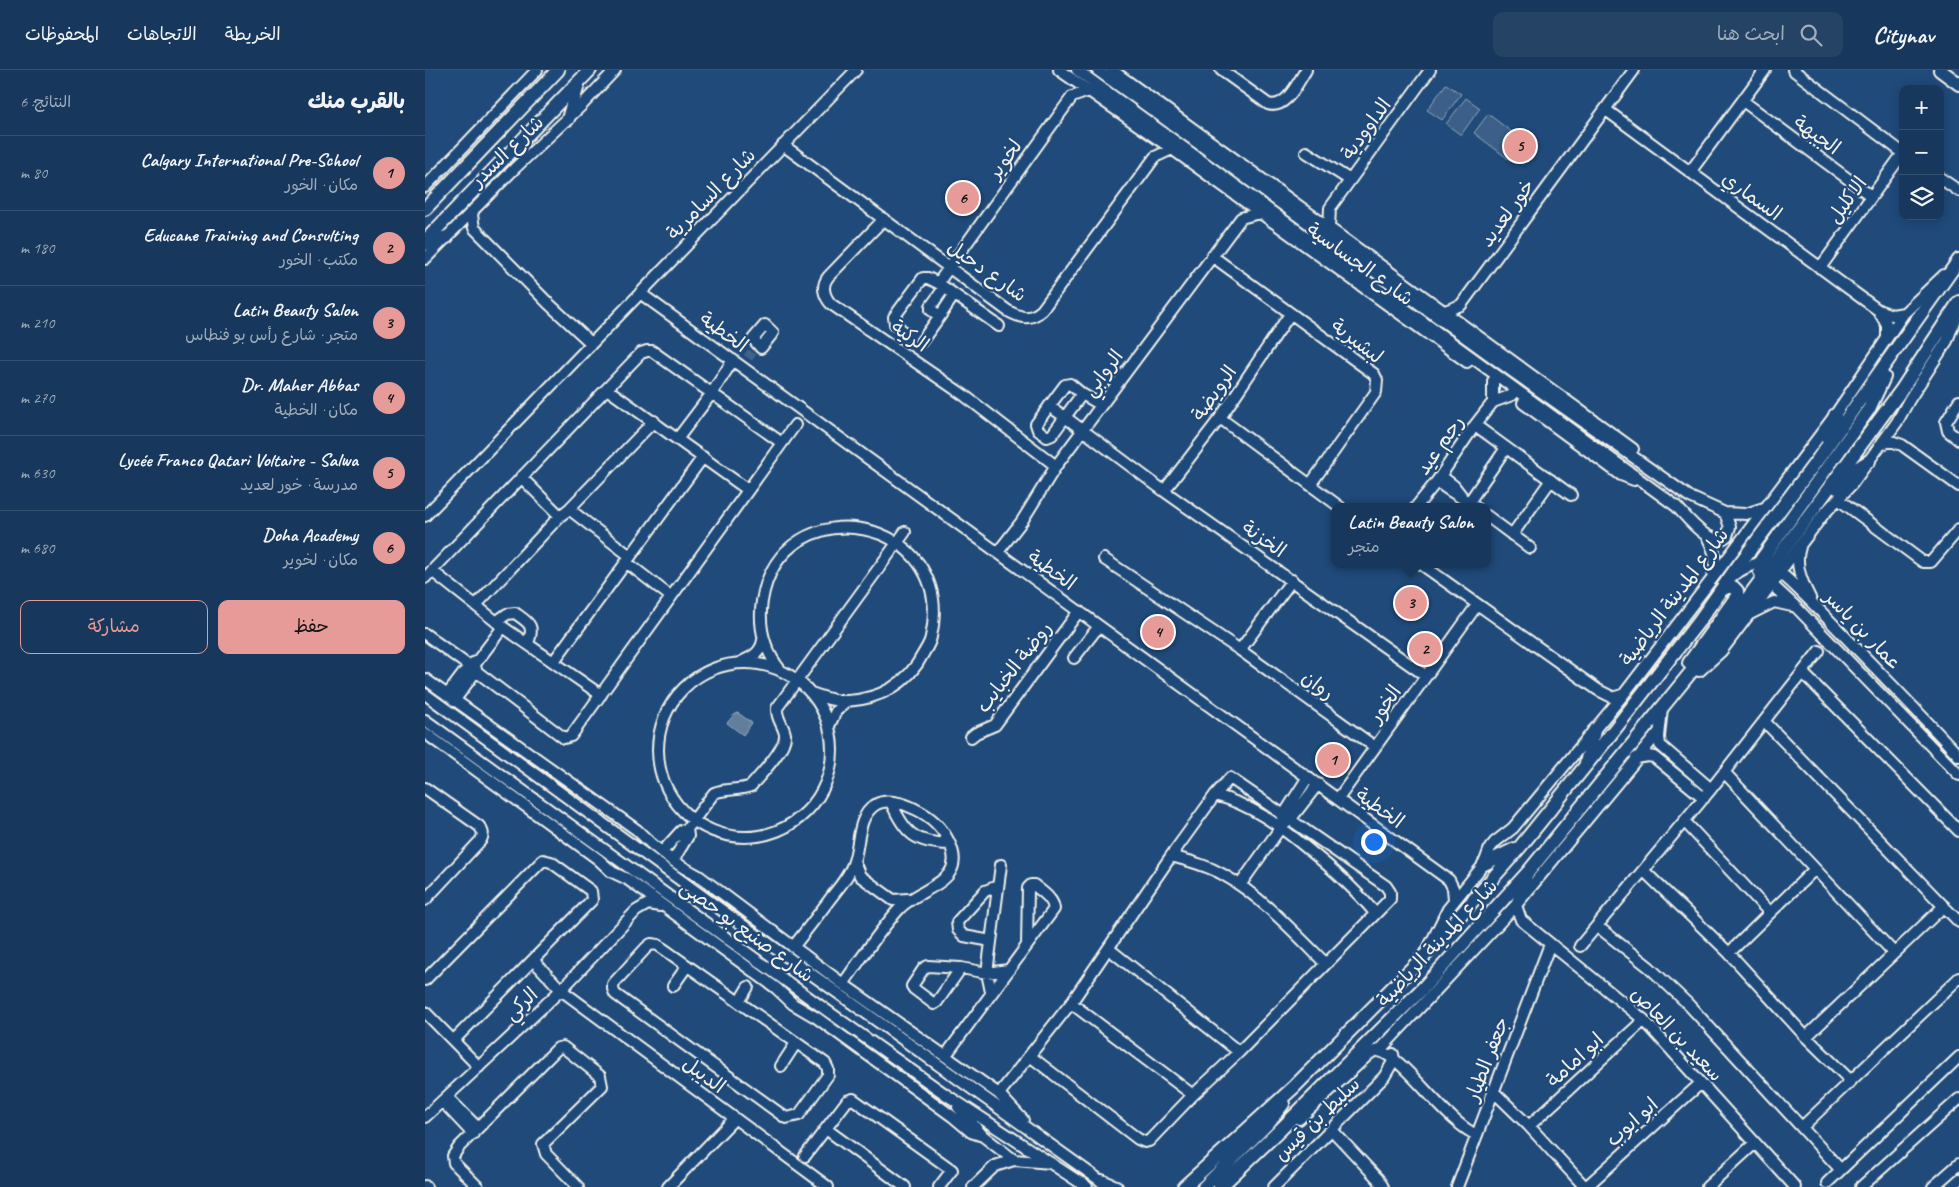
<!DOCTYPE html>
<html lang="ar">
<head>
<meta charset="utf-8">
<style>
  body { margin:0; font-family:Caveat,"Playpen Sans Arabic",sans-serif; background:#244365; color:#f1f3f6; direction:rtl }
  .controls { position:absolute; right:15px; top:15px; display:grid; overflow:hidden; border-radius:10px; box-shadow:0 2px 12px #0003 }
  .controls button { width:45px; height:45px; display:grid; place-items:center; padding:0; border:0; border-bottom:1px solid #365272; background:#17385c; color:#f1f3f6; font:25px sans-serif }
  .you { position:absolute; left:948px; top:771px; width:18px; height:18px; margin:-12px; border:4px solid #fff; border-radius:50%; background:#1a73e8; box-shadow:0 0 0 8px #1a73e833 }
  .badge { display:grid; place-items:center; width:32px; height:32px; border-radius:50%; background:#e69b98; color:#111; font-size:16px; font-weight:700 }
  .pin { position:absolute; translate:-50% -50%; border:2px solid #fff; box-shadow:0 1px 5px #0006 }
  .popup { position:absolute; left:906px; top:433px; width:160px; height:65px; box-sizing:border-box; display:grid; place-content:center; border-radius:10px; background:#17385c; filter:drop-shadow(0 1px 4px #0005); font-size:16px; white-space:nowrap; color:#9eacbb }
  .popup b { font-size:19px; color:#f1f3f6 }
  .popup::after { content:''; position:absolute; left:50%; top:100%; margin-left:-10px; border:10px solid transparent; border-top-color:#17385c }
  .list { margin:0; padding:0; list-style:none }
  h2 { display:flex; justify-content:space-between; align-items:center; height:65px; margin:0; padding:0 20px; font-size:21px }
  h2 small { font-size:16px; font-weight:400; color:#9eacbb }
  .list li { display:grid; grid-template-columns:32px 1fr auto; gap:15px; align-items:center; box-sizing:border-box; height:75px; padding:0 20px; border-top:1px solid #365272 }
  .list b { display:block; font-size:19px; white-space:nowrap }
  .list p { margin:0; font-size:16px; white-space:nowrap; color:#9eacbb }
  .list em { font-size:16px; font-style:normal; color:#9eacbb }
  .actions { display:flex; gap:10px; padding:15px 20px }
  .actions a { flex:1; padding:11px 0; border:1px solid #e69b98; border-radius:10px; text-align:center; font-size:18px; color:#e69b98 }
  .actions .main { background:#e69b98; color:#111 }
  .icon { flex:none; width:28px; height:28px; fill:none; stroke:currentColor; stroke-width:2; stroke-linecap:round; stroke-linejoin:round }
  .map { position:relative; flex:none; width:1534px; height:1117px; overflow:hidden; direction:ltr }
  header { display:flex; align-items:center; gap:30px; box-sizing:border-box; height:70px; padding:0 25px; background:#17385c; border-bottom:1px solid #365272 }
  header strong { font-size:24px }
  nav { display:flex; gap:28px; margin-inline-start:auto; font-size:18px }
  .search { width:350px; height:45px; background:#244365; display:flex; align-items:center; gap:12px; box-sizing:border-box; padding:0 18px; border-radius:10px; color:#9eacbb; font-size:19px }
  main { display:flex }
  aside { flex:1; background:#17385c }
  .map>svg:first-child { display:block }
  .green { fill:#3a5f88; stroke:#97a8b8 }
  .water { fill:#627e9d; stroke:#9cacbb }
  .lines { fill:none; stroke-linecap:round; stroke-linejoin:round }
  .minor-tunnel { stroke:#3f638a; stroke-width:10; stroke-dasharray:10 5; stroke-linecap:butt }
  .minor-casing { stroke:#f4f1e8; stroke-width:14 }
  .major-casing { stroke:#f4f1e8; stroke-width:16 }
  .minor { stroke:#1f4a7a; stroke-width:10 }
  .major { stroke:#1f4a7a; stroke-width:12 }
  .labels { text-anchor:middle; dominant-baseline:central; stroke-width:4.5; stroke-linejoin:round; paint-order:stroke }
  .street-label { font-size:20px; fill:#f4f1e8; stroke:#1f4a7a }
</style>
</head>
<body>
<header>
<strong>Citynav</strong>
<div class="search"><svg class="icon" aria-label="search" viewBox="0 0 24 24"><circle cx="10" cy="10" r="6"/><path d="M15 15l6 6"/></svg>ابحث هنا</div>
<nav><a>الخريطة</a><a>الاتجاهات</a><a>المحفوظات</a></nav>
</header>
<main>
<div class="map">
<svg width="1534" height="1117" viewBox="0 0 1534 1117">
  <rect width="100%" height="100%" fill="#1f4a7a"/>
  <filter id="ink" filterUnits="userSpaceOnUse"><feTurbulence type="fractalNoise" baseFrequency=".02" numOctaves="2"/><feDisplacementMap in="SourceGraphic" scale="10" xChannelSelector="R" yChannelSelector="G"/><feConvolveMatrix kernelMatrix="1 2 1 2 8 2 1 2 1" color-interpolation-filters="sRGB"/></filter>
  <g filter="url(#ink)">
    <path class="green" d="M1021,14l15,10 -19,26 -15,-10z
      M1041,28l14,10 -19,27 -15,-11z
      M1063,44l37,28 -14,19 -37,-28z"/>
    <path class="water" d="M313,643l14,10 -9,12 -16,-12 7,-8z"/>
    <g class="lines">
      <path class="minor-tunnel" d="M323,288l4,-6"/>
      <g class="minor-casing">
        <path id="minor" d="M634,0l113,79 295,213
          M652,0l599,436c11,11 34,43 51,30l3,-9 -5,-14
          M672,0l416,302 177,125 35,16 21,1 18,-6
          M687,0l521,379
          M796,0l47,34c18,6 30,-22 38,-34
          M1368,0l110,83
          M1318,31l128,95
          M1181,40l272,200 14,5 12,-2
          M358,75l225,166c13,7 22,10 34,-1l113,-153 17,-8
          M881,82l44,28
          M1265,102l75,-102
          M1515,108l19,13
          M0,117l112,-117
          M49,139l-2,6 2,13 74,75 43,40
          M459,149l-56,58c-7,9 -4,19 3,27l134,92 91,70
          M904,158l1,-20 100,-138
          M787,186l162,118 3,6 -1,12 -66,93
          M0,189l90,-91 67,-63 33,-35
          M1395,198l83,-115
          M513,213l61,43
          M519,218l-13,18v4l9,6 14,-21
          M215,223l809,587 4,8 1,12
          M1453,240l9,15v13
          M1020,241l16,-6 173,-235
          M340,255l8,8 -12,15 -8,-9z
          M478,261l-8,-7 -1,-7 29,-39h5l10,5 134,-186 17,-6
          M496,272l19,-26
          M182,319l141,101
          M1534,331l-13,21 2,9 11,9
          M1068,332v-21
          M1098,333l98,72 13,5
          M676,335l-19,-11 -17,23 99,74 262,185
          M624,336l16,11 -13,18 -5,2 -9,-7 -2,-6 29,-39 5,-1 12,10
          M795,348l120,89
          M1050,355l96,70
          M253,368l34,-45 21,-33
          M1457,374l9,-3 11,4 57,41
          M1016,406l13,10 7,9
          M96,407l39,39
          M1012,411c12,11 26,16 38,26
          M739,421l56,-73 70,-104
          M1413,429l85,63h8l28,-33
          M1044,432l37,-54
          M991,437l21,-26 38,-56 18,-23 19,-7
          M144,439l61,47
          M0,446l431,-446
          M1062,446l43,32
          M1087,465l39,-55
          M1282,466c7,15 11,22 6,39
          M1375,477c-6,18 2,35 10,51
          M573,482l24,-31 34,-55 185,-248 18,-5
          M679,489l136,91 135,97
          M201,492l44,34
          M996,494l177,126 16,8 10,-4
          M7,501l71,56 98,68
          M1354,503l44,-58 29,-31 45,-62 12,-22 38,-59 12,-33
          M1308,505c10,-6 24,-15 35,-10 14,5 50,44 62,56 43,45 87,89 129,135
          M0,508l216,-225 6,-2h5l130,92
          M1346,514l26,24 162,167
          M51,535l84,-89 9,-7 85,-88
          M1325,544l24,-12 18,4
          M71,552l11,-8 8,-1c14,10 20,12 13,30
          M0,564l44,32
          M815,580l52,-70
          M649,588l25,-32
          M129,591l149,-204
          M314,593c11,-5 22,-9 24,-23
          M233 680a87 87 0 1 1 174 0a87 87 0 1 1-174 0Z
          M50,594l28,-37
          M51,601l88,67 7,-2 224,-311
          M356,601c-17,-21 -23,-44 -19,-70 19,-117 196,-86 169,36 -1,6 -5,12 -8,17 -15,30 -43,45 -76,47 -12,1 -25,-4 -36,-8
          M1378,603l156,158
          M0,609l212,151c17,18 40,35 62,46l144,108 156,110 24,26
          M0,624l291,212 392,280
          M22,625l22,-29 4,-3 2,1 1,7 -22,30
          M1237,638l-3,29 1,8 51,44
          M0,650l401,290 119,84 142,93
          M1339,651l195,201
          M404,656l7,-15 10,-9
          M0,663l173,126 14,13 15,7 149,109 17,16 24,14 135,98 19,16 12,4 31,24 37,3
          M546,667l5,-4 19,-8 84,-114
          M1211,688l12,-2 6,1 50,41
          M1299,702l170,181
          M0,718l54,38c4,5 5,8 2,14l-56,60
          M790,725c37,10 64,30 93,54 25,20 47,40 67,64
          M913,729l139,-194
          M466,732c14,32 24,41 59,42
          M1260,752l85,91
          M861,753l4,-3 28,-36
          M237,782l19,-21 6,-2 27,-36c12,-5 25,-2 37,-7 9,-11 36,-38 34,-52 -2,-10 -9,-15 -8,-26l128,-176
          M746,786c18,5 35,9 51,18 37,20 74,60 104,90
          M249,789l14,-23 -1,-7
          M429,791l6,15 33,24 15,-1
          M1219,801l85,82 77,84 45,44
          M1102,805l-11,30 5,15 123,100 151,167
          M815,815l41,-58 2,-11 25,-39
          M1172,856l52,41 38,36 153,166
          M566,871l-27,-5 -6,-6 -1,-8 28,-31 13,-5
          M226,874l7,1 167,118 3,6v6l-29,40 -13,3 -171,-124 -2,-5v-5l33,-36z
          M1155,876l131,-157 108,-138
          M368,877c13,-16 25,-32 37,-48 9,-12 20,-24 24,-38 6,-18 3,-44 21,-56 11,-7 29,-2 40,4 15,7 27,18 34,33 20,41 -28,44 -49,66 -21,23 -39,51 -57,76
          M1004,877l19,-38 36,-45 6,-16 5,-6 18,-14 111,-134 88,-115 123,-164 69,-102 40,-38
          M684,879l130,103
          M1304,883l86,-84
          M109,891l13,14
          M536,898l-24,34 -3,2 -20,-15 -2,-3 12,-18 4,-2 33,2 26,5 21,-3
          M125,908l11,12 267,197
          M0,910l118,-120 8,2 40,29 1,9 -138,140
          M248,916l14,-20
          M566,922l-4,-19 14,-108
          M314,932l9,-15
          M646,933l122,92
          M0,942l54,55
          M1381,967l138,-131
          M954,981l137,-146 143,-173
          M521,985l108,-146c-1,-11 -12,-17 -20,-24h-3l-3,3 -1,57
          M356,996l15,-23
          M1069,1022l35,34 56,61
          M574,1024l72,-91 100,-147 44,-61 15,-17 156,108 4,6v7l-151,153 -46,43 -44,46 -4,1 -7,-3 -108,-83
          M22,1027l31,31
          M17,1031l31,33
          M533,1037l25,29
          M0,1047l136,-127 75,-79 12,-7 12,2
          M874,1049l69,-64c3,-2 6,-5 10,-4 24,3 68,72 99,84
          M1104,1056l115,-106
          M1377,1057l157,-149
          M401,1059l79,58
          M907,1060l46,49 5,8
          M380,1086l42,-55 6,-2 99,71 -13,17
          M1402,1113l132,-126
          M0,1116l1,1
          M53,1117l-24,-24 -1,-7 6,-9 99,-99 5,-1 37,29 2,10 -59,58 3,10 32,33
          M243,1117l66,-68
          M548,1117l22,-21 19,-6
          M849,1117l110,-110 10,-17 -1,-6
          M1032,1117l93,-243
          M1161,1117l115,-104
          M1282,1117l48,-44
          M1436,1117l98,-88
          M1508,1117l26,-23
          M1526,1117l8,-7"/>
      </g>
      <g class="major-casing">
        <path id="major" d="M1515,0l19,14
          M143,49l10,-34
          M0,139l133,-139
          M0,171l165,-171
          M0,174l22,-7
          M1402,368l5,-10 3,-13
          M1412,418l19,-19 13,-8
          M1346,514l-11,-12 1,-12 108,-151 15,-32
          M1264,593l48,-67v-5l-4,-4h-6l-7,4
          M1274,600l22,-20 58,-77
          M1161,693l8,-32
          M1059,794l31,-15
          M677,1111l14,6
          M658,1114l1,3
          M759,1117l110,-100 134,-135 92,-105 87,-108 92,-118 36,-51 83,-111 141,-199
          M779,1117l64,-64 15,-19
          M795,1117l59,-56 144,-143 106,-117 184,-226 189,-256 57,-87"/>
      </g>
      <use href="#minor" class="minor"/>
      <use href="#major" class="major"/>
    </g>
  </g>
  <g class="labels">
    <g class="street-label">
      <text transform="translate(941 59) rotate(-54)">الداوودية</text>
      <text transform="translate(1392 65) rotate(36)">الجبهة</text>
      <text transform="translate(82 81) rotate(-44)">شارع السدر</text>
      <text transform="translate(580 89) rotate(-54)">لخوير</text>
      <text transform="translate(286 124) rotate(-46)">شارع السامرية</text>
      <text transform="translate(1327 126) rotate(36)">السماري</text>
      <text transform="translate(1422 130) rotate(-54)">الاكليل</text>
      <text transform="translate(1082 143) rotate(-54)">خور لعديد</text>
      <text transform="translate(935 194) rotate(36)">شارع الجساسية</text>
      <text transform="translate(562 201) rotate(35)">شارع دحيل</text>
      <text transform="translate(299 262) rotate(36)">الخطية</text>
      <text transform="translate(485 266) rotate(34)">الركية</text>
      <text transform="translate(932 271) rotate(38)">لبشيرية</text>
      <text transform="translate(678 303) rotate(-53)">الروابي</text>
      <text transform="translate(789 323) rotate(-55)">الرويضة</text>
      <text transform="translate(1015 375) rotate(-55)">رجم عيد</text>
      <text transform="translate(839 469) rotate(35)">الخزنة</text>
      <text transform="translate(627 500) rotate(36)">الخطية</text>
      <text transform="translate(1249 527) rotate(-53)">شارع المدينة الرياضية</text>
      <text transform="translate(1438 560) rotate(46)">عمار بن ياسر</text>
      <text transform="translate(589 597) rotate(-52)">روضة الخبايب</text>
      <text transform="translate(893 615) rotate(36)">روان</text>
      <text transform="translate(960 634) rotate(-54)">الخور</text>
      <text transform="translate(955 738) rotate(36)">الخطية</text>
      <text transform="translate(322 861) rotate(36)">شارع صنيع بو حصى</text>
      <text transform="translate(1012 873) rotate(-47)">شارع المدينة الرياضية</text>
      <text transform="translate(96 934) rotate(-43)">الركي</text>
      <text transform="translate(1252 964) rotate(46)">سعيد بن العاص</text>
      <text transform="translate(1062 989) rotate(-69)">جعفر الطيار</text>
      <text transform="translate(1150 990) rotate(-43)">ابو امامة</text>
      <text transform="translate(279 1005) rotate(36)">الديبل</text>
      <text transform="translate(892 1049) rotate(-44)">سليط بن قيس</text>
      <text transform="translate(1207 1052) rotate(-42)">ابو ايوب</text>
    </g>
  </g>
</svg>
<div class="controls">
<button>+</button>
<button>−</button>
<button><svg class="icon" aria-label="layers" viewBox="0 0 24 24"><path d="M12 4l9 5-9 5-9-5zM3 14l9 5 9-5"/></svg></button>
</div>
<div class="you"></div>
<div class="pin badge" style="left:908px;top:690px">1</div>
<div class="pin badge" style="left:1000px;top:579px">2</div>
<div class="pin badge" style="left:986px;top:533px">3</div>
<div class="popup"><b>Latin Beauty Salon</b>متجر</div>
<div class="pin badge" style="left:733px;top:562px">4</div>
<div class="pin badge" style="left:1095px;top:76px">5</div>
<div class="pin badge" style="left:538px;top:128px">6</div>
</div>
<aside>
<h2>بالقرب منك<small>النتائج: 6</small></h2>
<ul class="list">
<li><span class="badge">1</span><div><b>Calgary International Pre-School</b><p>مكان · الخور</p></div><em>80 m</em></li>
<li><span class="badge">2</span><div><b>Educane Training and Consulting</b><p>مكتب · الخور</p></div><em>180 m</em></li>
<li><span class="badge">3</span><div><b>Latin Beauty Salon</b><p>متجر · شارع رأس بو فنطاس</p></div><em>210 m</em></li>
<li><span class="badge">4</span><div><b>Dr. Maher Abbas</b><p>مكان · الخطية</p></div><em>270 m</em></li>
<li><span class="badge">5</span><div><b>Lycée Franco Qatari Voltaire - Salwa</b><p>مدرسة · خور لعديد</p></div><em>630 m</em></li>
<li><span class="badge">6</span><div><b>Doha Academy</b><p>مكان · لخوير</p></div><em>680 m</em></li>
</ul>
<div class="actions"><a class="main">حفظ</a><a>مشاركة</a></div>
</aside>
</main>
</body>
</html>
